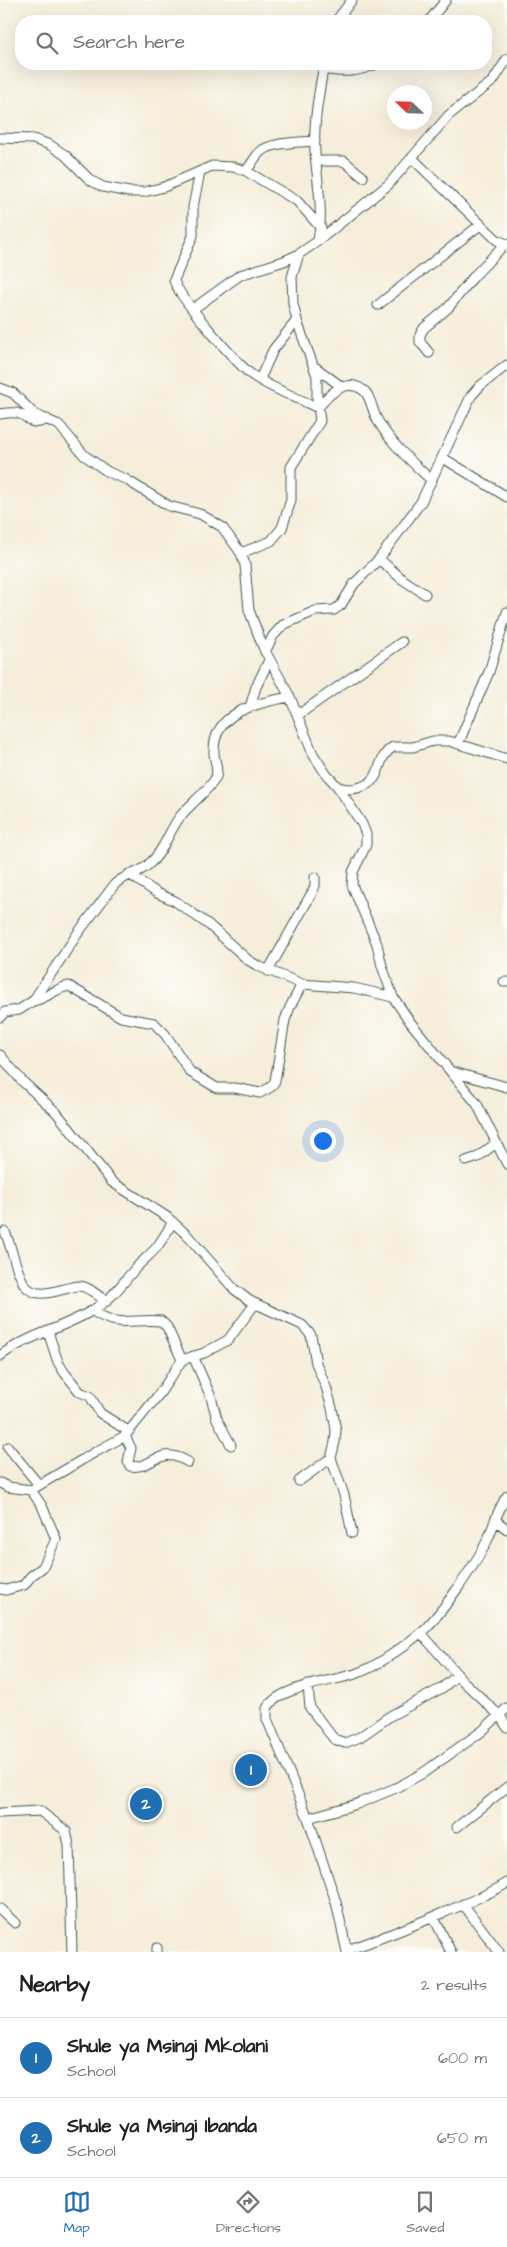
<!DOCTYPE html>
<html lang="en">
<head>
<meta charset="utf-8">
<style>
  body { margin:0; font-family:"Architects Daughter",sans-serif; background:#f2f2f2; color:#202124 }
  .compass { position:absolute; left:387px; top:85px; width:45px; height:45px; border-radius:50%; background:#fff; box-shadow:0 5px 20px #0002; rotate:293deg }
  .you { position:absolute; left:322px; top:1140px; width:18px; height:18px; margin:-12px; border:4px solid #fff; border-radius:50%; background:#1a73e8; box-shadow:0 0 0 8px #1a73e833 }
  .badge { display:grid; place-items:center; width:32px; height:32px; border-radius:50%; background:#1f6fb2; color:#fff; font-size:16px; font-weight:700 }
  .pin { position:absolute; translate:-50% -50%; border:2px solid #fff; box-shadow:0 1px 5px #0006 }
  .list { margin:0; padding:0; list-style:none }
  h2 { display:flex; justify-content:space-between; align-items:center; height:65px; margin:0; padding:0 20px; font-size:21px }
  h2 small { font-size:16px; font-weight:400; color:#757577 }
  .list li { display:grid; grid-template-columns:32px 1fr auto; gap:15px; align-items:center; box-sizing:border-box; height:80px; padding:0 20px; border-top:1px solid #e0e0e0 }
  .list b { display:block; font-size:19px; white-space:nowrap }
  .list p { margin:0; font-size:16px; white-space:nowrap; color:#757577 }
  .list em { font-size:16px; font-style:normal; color:#757577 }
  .icon { flex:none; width:28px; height:28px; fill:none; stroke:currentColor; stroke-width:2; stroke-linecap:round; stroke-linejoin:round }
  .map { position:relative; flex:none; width:507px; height:1952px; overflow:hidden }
  .search { position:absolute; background:#fff; box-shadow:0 5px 20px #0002; left:15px; right:15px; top:15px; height:55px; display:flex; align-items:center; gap:12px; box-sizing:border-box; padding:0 18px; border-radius:20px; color:#757577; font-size:19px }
  .sheet { height:225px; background:#fff }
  nav { display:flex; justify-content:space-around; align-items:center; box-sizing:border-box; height:70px; border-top:1px solid #e0e0e0; background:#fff; font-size:14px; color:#757577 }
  nav a { display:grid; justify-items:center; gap:2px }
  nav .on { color:#1f6fb2 }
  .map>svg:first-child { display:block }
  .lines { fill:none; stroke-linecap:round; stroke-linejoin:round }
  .minor-casing { stroke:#3f574d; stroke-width:11 }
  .minor { stroke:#fff; stroke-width:9 }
</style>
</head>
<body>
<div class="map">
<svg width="507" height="1952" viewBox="0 0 507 1952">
  <rect width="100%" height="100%" fill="#fdfcf7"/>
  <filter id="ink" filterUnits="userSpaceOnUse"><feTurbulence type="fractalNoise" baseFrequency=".02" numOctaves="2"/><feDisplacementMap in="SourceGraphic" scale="10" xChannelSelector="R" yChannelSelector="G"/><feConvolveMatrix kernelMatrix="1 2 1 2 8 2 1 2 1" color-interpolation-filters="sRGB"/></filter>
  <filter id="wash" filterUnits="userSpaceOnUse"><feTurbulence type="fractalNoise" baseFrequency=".0096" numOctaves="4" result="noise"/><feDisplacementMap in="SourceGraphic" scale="20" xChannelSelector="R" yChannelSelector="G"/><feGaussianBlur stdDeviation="1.12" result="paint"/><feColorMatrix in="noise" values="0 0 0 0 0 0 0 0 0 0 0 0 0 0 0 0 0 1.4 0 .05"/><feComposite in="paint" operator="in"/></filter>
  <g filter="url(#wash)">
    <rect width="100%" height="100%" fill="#f6edda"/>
  </g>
  <g filter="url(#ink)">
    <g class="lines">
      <g class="minor-casing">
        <path id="minor" d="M336,21l16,-21
          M429,21l17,-21
          M323,69c22,4 34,3 54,-5
          M0,138l33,1 17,6 15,10 25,25 13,7 26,5h15l20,-5 48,-21 21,1 13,4 51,30 24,27
          M412,158l85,82 10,4
          M316,161h28l19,16
          M246,171c5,-6 9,-14 14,-19 11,-10 41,-10 55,-11
          M200,172l-7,35v29l-19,44c2,14 63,84 78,95 20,14 44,22 66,33 10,-13 28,-31 45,-18 8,5 9,22 15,31 14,24 34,41 54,60
          M318,241l70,-56 61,-70 44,-34 14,-22
          M378,305l102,-80
          M193,309l47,-34 44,-14 15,-7 19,-13c6,-30 -1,-59 -3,-89 -2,-28 4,-60 9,-88
          M429,353l-9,-11v-7l4,-7 24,-20 27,-33 30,-31
          M315,367l27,20
          M260,379l13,-29 24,-30
          M0,388l13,5 21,21 25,11 25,30 24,17 17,7 44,27 31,8 22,13 19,26 4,12 4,45 14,37 27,50 23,57 13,20 12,13c8,2 14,3 23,0 24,-8 13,-28 32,-40h20l20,-6h16l58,18
          M0,414c6,-1 11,-2 17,-1 15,4 12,15 30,6
          M443,458l64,39
          M241,553l30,-12 11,-13 9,-28v-33l29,-46 -3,-23v-22l-19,-52 -5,-20 -1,-27 7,-23
          M379,559l23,20 23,15
          M265,652l8,-16 10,-11 32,-14 19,-1 7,-5 13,-21 25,-25 42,-57 50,-106 9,-10 27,-21
          M250,707l6,-20 13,-27
          M298,715l104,-73
          M458,744l31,-72 18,-60
          M338,787l24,37 4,10v11l-13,27 -1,13 25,59 5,22 11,31 18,26 66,81 30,60
          M129,874l28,19 18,8 34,24 39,35 10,6 44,18 52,4 39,9
          M268,971l45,-80 2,-6v-8
          M504,982h3
          M33,1001c14,-2 22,-13 36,-15l52,31 33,6 11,11 25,38 27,16h18l25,5 11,-6 4,-6 10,-61 5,-13 12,-23
          M0,1017l5,-5 14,-2 14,-9 45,-68 37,-49c9,-9 23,-10 33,-19 15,-12 20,-32 31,-47 10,-13 24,-23 34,-36 8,-10 1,-19 1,-30 -1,-41 44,-49 76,-55
          M0,1055l22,26 34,31 56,70 55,35 20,18 47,54 16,12 52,24 9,10 5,28 10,24 6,21 4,22 -1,12 -4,16 -32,23
          M453,1072l54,15
          M466,1161l12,-4 18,-14
          M5,1232c7,16 10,36 19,52 13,19 38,3 55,2 10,0 19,11 28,15
          M93,1311c26,18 40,7 68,10l6,6 15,33
          M48,1332l10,30 6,10 16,20 10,4 10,17 28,18
          M0,1356c28,-21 64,-28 93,-46 19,-11 27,-24 41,-40 7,-8 15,-14 22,-22 6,-7 11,-17 17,-26
          M193,1356l18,41 6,22 14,26
          M125,1436l6,12 -3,14 2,4c24,4 26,-22 58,-4
          M8,1447l31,38
          M331,1458l13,37 8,38
          M0,1483l8,4 23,3 66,-39 28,-15 35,-43 22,-33 22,-7 24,-13 27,-36
          M495,1520l12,9
          M0,1589l6,1 18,-5 7,-9 12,-9 13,-28 -14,-33 -11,-16
          M421,1633l42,48 37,35 7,11
          M308,1685l2,23 24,31 11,4 15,-6 30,-21 52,-28 16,-13
          M0,1813l40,-2 26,20 3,14 3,107
          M308,1818l49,-14 41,-17 25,-14 58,-41 26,-24
          M457,1827l50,-40
          M463,1904l36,48
          M0,1909l15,14
          M434,1918l17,34
          M347,1950c37,-12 72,-27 108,-42 18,-8 35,-14 52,-25
          M157,1952v-4
          M347,1952l-11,-50 -28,-84 -41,-99v-11c14,-23 67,-26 91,-35 19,-7 45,-26 61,-39 18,-13 58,-72 68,-93 7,-15 10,-31 20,-45"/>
      </g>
      <use href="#minor" class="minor"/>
    </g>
  </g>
</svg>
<svg class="compass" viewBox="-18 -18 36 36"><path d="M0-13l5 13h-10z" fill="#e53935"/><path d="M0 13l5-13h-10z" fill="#757577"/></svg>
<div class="you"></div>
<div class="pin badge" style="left:251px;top:1770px">1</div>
<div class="pin badge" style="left:146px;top:1804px">2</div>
<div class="search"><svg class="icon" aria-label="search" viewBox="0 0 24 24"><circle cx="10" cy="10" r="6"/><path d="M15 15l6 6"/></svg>Search here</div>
</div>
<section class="sheet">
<h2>Nearby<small>2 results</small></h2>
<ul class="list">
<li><span class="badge">1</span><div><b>Shule ya Msingi Mkolani</b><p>School</p></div><em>600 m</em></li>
<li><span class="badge">2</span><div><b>Shule ya Msingi Ibanda</b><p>School</p></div><em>650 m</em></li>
</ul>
</section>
<nav>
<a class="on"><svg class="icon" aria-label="map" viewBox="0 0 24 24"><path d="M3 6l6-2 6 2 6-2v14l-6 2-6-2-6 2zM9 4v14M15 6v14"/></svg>Map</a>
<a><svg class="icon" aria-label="directions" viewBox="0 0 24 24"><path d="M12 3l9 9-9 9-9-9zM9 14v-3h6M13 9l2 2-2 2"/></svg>Directions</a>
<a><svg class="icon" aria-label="saved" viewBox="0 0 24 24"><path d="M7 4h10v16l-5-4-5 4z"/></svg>Saved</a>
</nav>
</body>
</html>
